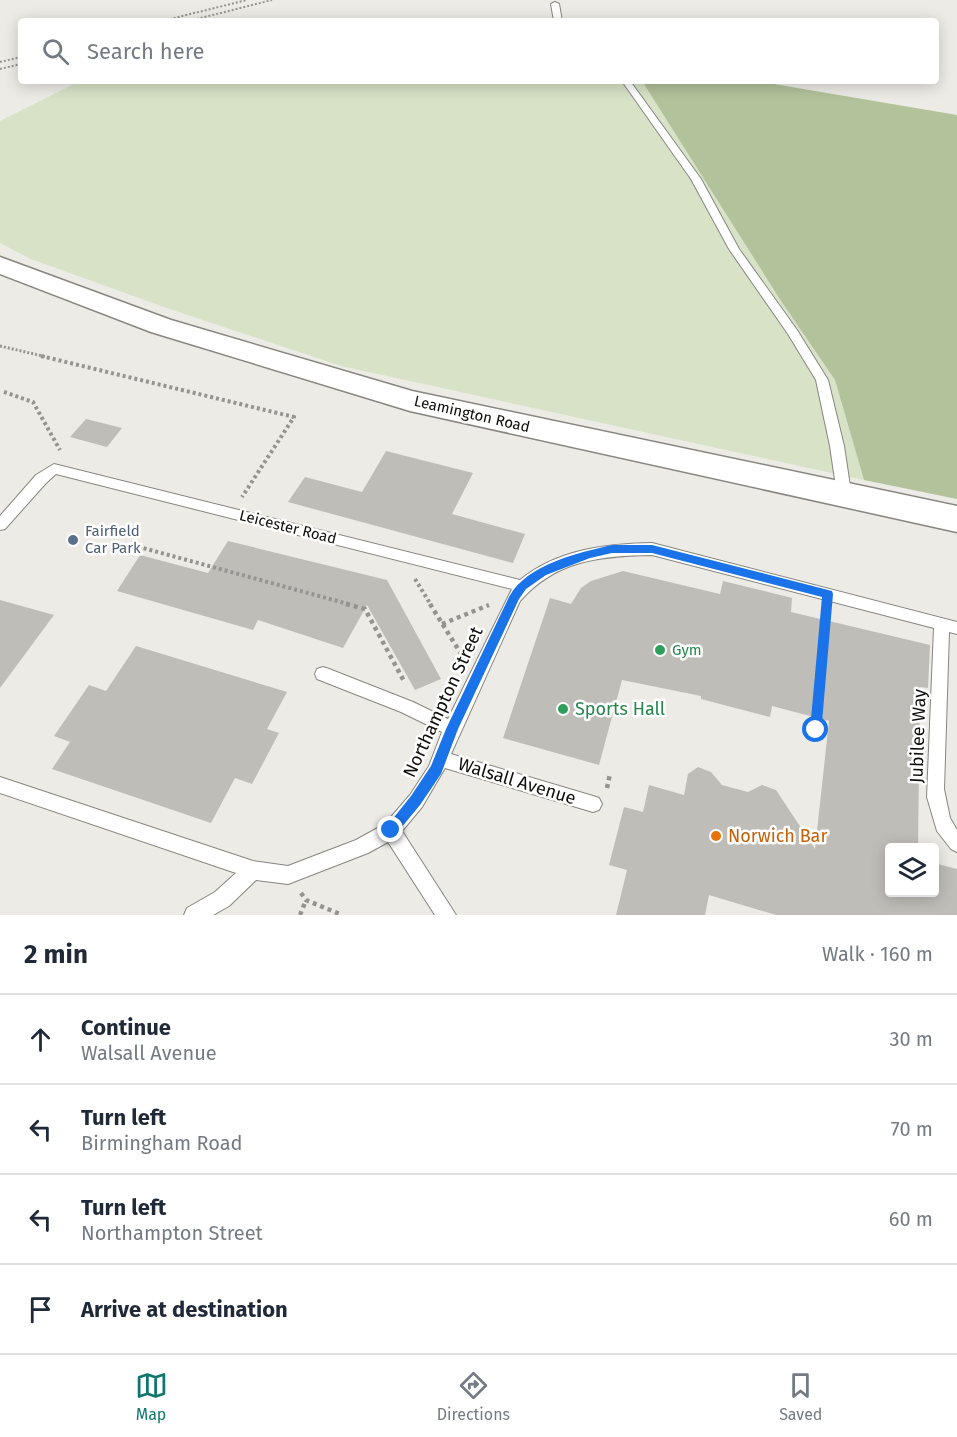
<!DOCTYPE html>
<html lang="en">
<head>
<meta charset="utf-8">
<style>
  body { margin:0; font-family:"Fira Sans",sans-serif; background:#f6f6f7; color:#1f2937 }
  .controls { position:absolute; right:18px; bottom:18px; display:grid; overflow:hidden; border-radius:6px; box-shadow:0 3px 15px #0003 }
  .controls button { width:54px; height:54px; display:grid; place-items:center; padding:0; border:0; border-bottom:2px solid #e0e1e3; background:#fff; color:#1f2937; font:30px sans-serif }
  .stop { position:absolute; width:18px; height:18px; margin:-14px; border:4px solid #1a73e8; border-radius:50%; background:#fff }
  .stop.end { background:#1a73e8; border-color:#fff; box-shadow:0 2px 6px #0008 }
  .list { margin:0; padding:0; list-style:none }
  h2 { display:flex; justify-content:space-between; align-items:center; height:78px; margin:0; padding:0 24px; font-size:26px }
  h2 small { font-size:20px; font-weight:400; color:#747a83 }
  .list li { display:grid; grid-template-columns:39px 1fr auto; gap:18px; align-items:center; box-sizing:border-box; height:90px; padding:0 24px; border-top:2px solid #e0e1e3 }
  .list b { display:block; font-size:22px; white-space:nowrap }
  .list p { margin:0; font-size:20px; white-space:nowrap; color:#747a83 }
  .list em { font-size:20px; font-style:normal; color:#747a83 }
  .icon { flex:none; width:33px; height:33px; fill:none; stroke:currentColor; stroke-width:2; stroke-linecap:round; stroke-linejoin:round }
  .map { position:relative; flex:none; width:957px; height:915px; overflow:hidden }
  .search { position:absolute; background:#fff; box-shadow:0 3px 15px #0003; left:18px; right:18px; top:18px; height:66px; display:flex; align-items:center; gap:15px; box-sizing:border-box; padding:0 21px; border-radius:6px; color:#747a83; font-size:22px }
  .sheet { height:438px; background:#fff }
  nav { display:flex; justify-content:space-around; align-items:center; box-sizing:border-box; height:84px; border-top:2px solid #e0e1e3; background:#fff; font-size:16px; color:#747a83 }
  nav a { display:grid; justify-items:center; gap:3px }
  nav .on { color:#0f766e }
  .map>svg:first-child { display:block }
  .green { fill:#d7e2c6 }
  .forest { fill:#b2c29a }
  .building { fill:#bfbdb8 }
  .lines { fill:none; stroke-linecap:round; stroke-linejoin:round }
  .service-casing { stroke:#878681; stroke-width:2 }
  .primary-casing { stroke:#878681; stroke-width:3 }
  .path-far3 { stroke:#959490; stroke-width:2; stroke-dasharray:2 2; stroke-linecap:butt }
  .path-far2 { stroke:#959490; stroke-width:3; stroke-dasharray:2 2; stroke-linecap:butt }
  .path-far1 { stroke:#959490; stroke-width:4; stroke-dasharray:3 3; stroke-linecap:butt }
  .path { stroke:#959490; stroke-width:4.5; stroke-dasharray:4 4; stroke-linecap:butt }
  .service { fill:#fff; fill-rule:evenodd }
  .primary { fill:#fff; fill-rule:evenodd }
  .route { fill:#1a73e8 }
  .service-dot { fill:#5c6f8a; stroke:#fff; stroke-width:2 }
  .leisure-dot { fill:#2e9e5b; stroke:#fff; stroke-width:2 }
  .food-dot { fill:#e8710a; stroke:#fff; stroke-width:2 }
  .labels { text-anchor:middle; dominant-baseline:central; stroke-width:5; stroke-linejoin:round; paint-order:stroke }
  .street-label { font-size:15px; fill:#0e0e0c; stroke:#fff }
  .service-label { font-size:15px; fill:#4e5e75; stroke:#fff; text-anchor:start }
  .leisure-label { font-size:15px; fill:#27864d; stroke:#fff; text-anchor:start }
  .near-street-label { font-size:18px; fill:#0e0e0c; stroke:#fff }
  .near-leisure-label { font-size:18px; fill:#27864d; stroke:#fff; text-anchor:start }
  .near-food-label { font-size:18px; fill:#c56008; stroke:#fff; text-anchor:start }
</style>
</head>
<body>
<div class="map">
<svg width="957" height="915" viewBox="0 0 957 915">
  <rect width="100%" height="100%" fill="#ecebe5"/>
  <path class="green" d="M80,81h562l139,220 54,79 29,100 -523,-114 -177,-59 -133,-48 -31,-16v-122z"/>
  <path class="forest" d="M642,81h114l201,34v384l-93,-19 -29,-100 -54,-79z"/>
  <path class="building" d="M86,419l36,9 -15,19 -37,-10z
    M386,451l87,22 -21,41 73,20 -12,29 -225,-61 17,-25 57,15z
    M228,541l159,39 54,99 -26,11 -48,-85 -24,43 -85,-28 -5,10 -136,-39 23,-36 68,18z
    M623,571l97,23 3,-13 69,17 -1,14 139,33 -2,43 -8,-1 -2,161h-28v44h44v-29l23,6v46h-181l-67,-20 -4,20h-89l11,-45 -18,-5 15,-58 19,5 6,-27 35,10 4,-21 10,-7 13,5 11,13 26,7 14,-7 14,5 39,59 14,-128 -57,-15 -2,11 -69,-18v-3l-79,-16 -23,85 -96,-27 47,-140 21,6 10,-16 10,-7z
    M0,600l54,15 -54,73z
    M136,646l151,46 -20,37 12,4 -27,51 -17,-6 -24,45 -159,-54 18,-27 -16,-6 35,-51 17,6z"/>
  <g class="lines">
    <g class="service-casing">
      <path id="service" d="M555,2l4,2 3,17h-8l-3,-17z
        M622,81h8l71,98 38,70 58,81 31,50 16,66 7,47 -2,4h-10l-2,-4 -7,-47 -14,-66 -28,-46 -59,-85 -38,-70z
        M54,464l466,116c38,-31 86,-36 132,-37l305,79v12l-8,-2 -5,157 6,29 7,12v22l-6,-3 -14,-18 -10,-34 7,-169 -282,-73c-52,1 -96,5 -132,46l-69,153 142,42 6,2 3,6 -3,6 -6,2 -148,-44 -23,39 -20,24 54,84h-21l-47,-73 -20,11 -80,31 -32,-4 -27,26 -16,9h-29l3,-7 28,-16 21,-19 -236,-80v-16l253,84 35,5 68,-26 29,-16 25,-29 19,-29 13,-34 -41,-20 -84,-33 -2,-5 2,-5 6,-2 6,2 84,33 35,17 64,-130 -456,-115 -10,9 -41,46 -5,1v-14l36,-41z"/>
    </g>
    <g class="primary-casing">
      <path id="primary" d="M0,257l171,63 241,71 545,115v26l-547,-121 -259,-79 -151,-58z"/>
    </g>
    <path class="path-far3" d="M162,21l85,-21
      M189,21l83,-21
      M0,62l21,-5
      M0,69l21,-5"/>
    <path class="path-far2" d="M0,346l47,11"/>
    <path class="path-far1" d="M41,356l253,61 -52,80
      M4,392l29,10 27,48
      M132,545l220,60
      M415,579l16,26"/>
    <path class="path" d="M346,604l19,5 40,74
      M430,604l33,53
      M442,624l47,-19
      M816,730l10,-117
      M607,788l3,-14
      M301,893l5,7 36,15
      M300,915l6,-15"/>
    <use href="#service" class="service"/>
    <use href="#primary" class="primary"/>
  </g>
  <path class="route" d="M612,545h40l180,46 1,3 -12,140 -5,2 -6,-6 12,-133 -170,-44h-40l-22,5 -44,17 -20,14 -7,10 -61,130 -17,45 -21,31 -24,29 -5,2 -4,-2 -2,-4 2,-4 24,-30 20,-30 15,-37 63,-132c18,-33 69,-44 103,-52z"/>
  <circle class="service-dot" cx="73" cy="540" r="6"/>
  <g class="leisure-dot">
    <circle cx="660" cy="650" r="6"/>
    <circle cx="563" cy="709" r="6"/>
  </g>
  <circle class="food-dot" cx="716" cy="836" r="6"/>
  <g class="labels">
    <g class="street-label">
      <text transform="translate(472 414) rotate(13)">Leamington Road</text>
      <text transform="translate(288 527) rotate(14)">Leicester Road</text>
    </g>
    <g class="service-label">
      <text x="85" y="531">Fairfield<tspan x="85" dy="17">Car Park</tspan></text>
    </g>
    <g class="leisure-label">
      <text x="672" y="650">Gym</text>
    </g>
    <g class="near-street-label">
      <text transform="translate(443 702) rotate(-65)">Northampton Street</text>
      <text transform="translate(918 736) rotate(-88)">Jubilee Way</text>
      <text transform="translate(517 781) rotate(17)">Walsall Avenue</text>
    </g>
    <g class="near-leisure-label">
      <text x="575" y="709">Sports Hall</text>
    </g>
    <g class="near-food-label">
      <text x="728" y="836">Norwich Bar</text>
    </g>
  </g>
</svg>
<div class="controls">
<button><svg class="icon" aria-label="layers" viewBox="0 0 24 24"><path d="M12 4l9 5-9 5-9-5zM3 14l9 5 9-5"/></svg></button>
</div>
<div class="stop" style="left:816px;top:730px"></div>
<div class="stop end" style="left:391px;top:830px"></div>
<div class="search"><svg class="icon" aria-label="search" viewBox="0 0 24 24"><circle cx="10" cy="10" r="6"/><path d="M15 15l6 6"/></svg>Search here</div>
</div>
<section class="sheet">
<h2>2 min<small>Walk · 160 m</small></h2>
<ul class="list">
<li><svg class="icon" aria-label="ahead" viewBox="0 0 24 24"><path d="M12 20V5M6 11l6-6 6 6"/></svg><div><b>Continue</b><p>Walsall Avenue</p></div><em>30 m</em></li>
<li><svg class="icon" aria-label="left" viewBox="0 0 24 24"><path d="M17 20v-9H6M10 6l-5 5 5 5"/></svg><div><b>Turn left</b><p>Birmingham Road</p></div><em>70 m</em></li>
<li><svg class="icon" aria-label="left" viewBox="0 0 24 24"><path d="M17 20v-9H6M10 6l-5 5 5 5"/></svg><div><b>Turn left</b><p>Northampton Street</p></div><em>60 m</em></li>
<li><svg class="icon" aria-label="arrive" viewBox="0 0 24 24"><path d="M6 21V4h12l-3 4 3 4H6"/></svg><div><b>Arrive at destination</b></div></li>
</ul>
</section>
<nav>
<a class="on"><svg class="icon" aria-label="map" viewBox="0 0 24 24"><path d="M3 6l6-2 6 2 6-2v14l-6 2-6-2-6 2zM9 4v14M15 6v14"/></svg>Map</a>
<a><svg class="icon" aria-label="directions" viewBox="0 0 24 24"><path d="M12 3l9 9-9 9-9-9zM9 14v-3h6M13 9l2 2-2 2"/></svg>Directions</a>
<a><svg class="icon" aria-label="saved" viewBox="0 0 24 24"><path d="M7 4h10v16l-5-4-5 4z"/></svg>Saved</a>
</nav>
</body>
</html>
